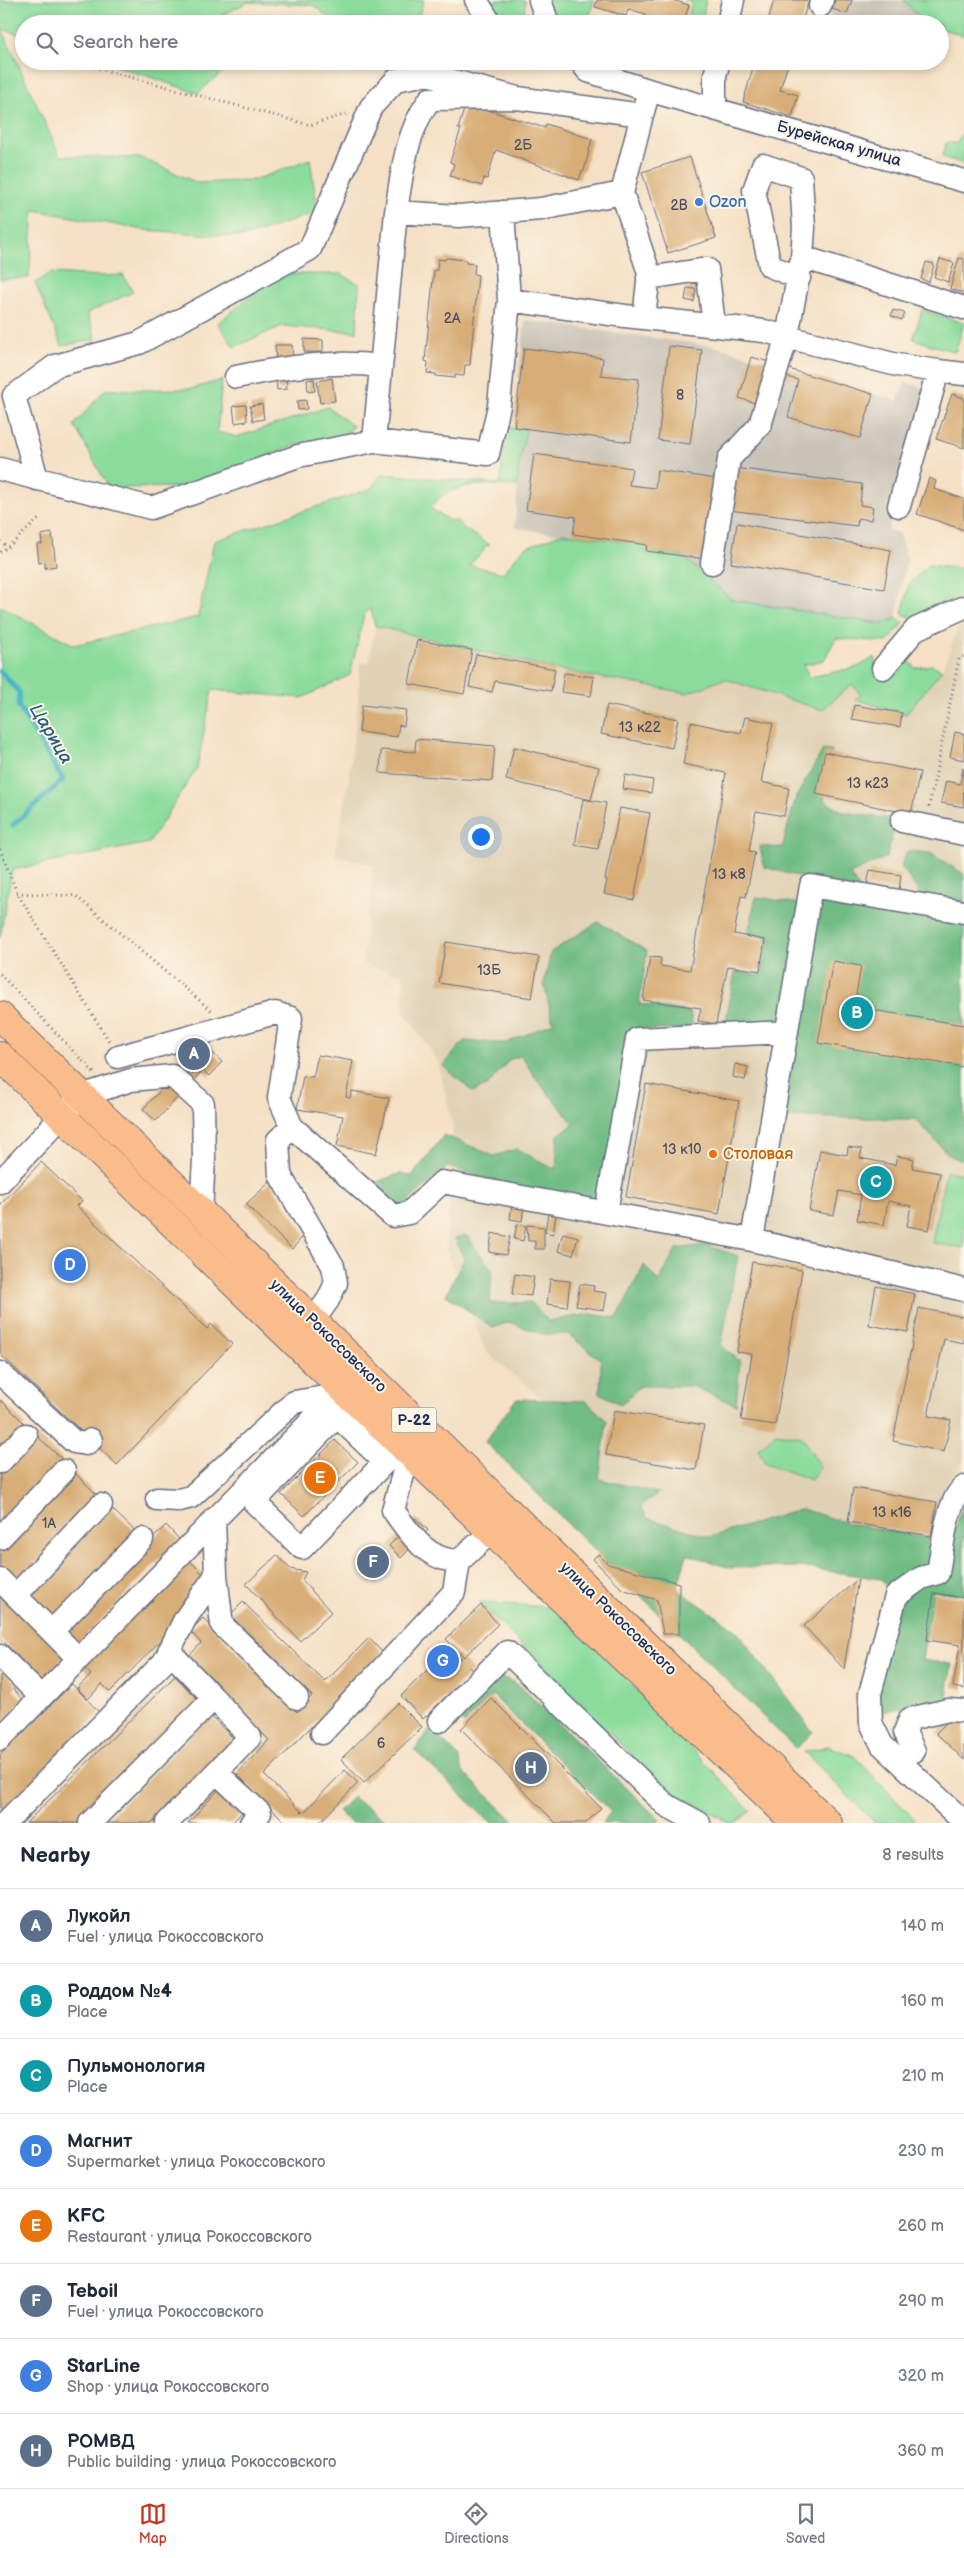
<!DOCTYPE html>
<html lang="en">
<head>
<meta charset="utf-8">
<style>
  body { margin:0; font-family:"Balsamiq Sans",sans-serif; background:#f2f2f3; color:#1f2937 }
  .you { position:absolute; left:480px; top:836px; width:18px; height:18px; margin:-12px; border:4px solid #fff; border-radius:50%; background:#1a73e8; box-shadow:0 0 0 8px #1a73e833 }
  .badge { display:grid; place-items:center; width:32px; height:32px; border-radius:50%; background:#c8321e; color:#fff; font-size:16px; font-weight:700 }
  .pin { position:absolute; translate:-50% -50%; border:2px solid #fff; box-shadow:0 1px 5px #0006 }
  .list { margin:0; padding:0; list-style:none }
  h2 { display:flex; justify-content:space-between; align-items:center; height:65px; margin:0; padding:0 20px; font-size:21px }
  h2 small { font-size:16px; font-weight:400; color:#747a83 }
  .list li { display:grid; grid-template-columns:32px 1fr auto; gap:15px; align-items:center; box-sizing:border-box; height:75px; padding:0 20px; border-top:1px solid #e0e1e3 }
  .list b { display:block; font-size:19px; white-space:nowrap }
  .list p { margin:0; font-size:16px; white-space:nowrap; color:#747a83 }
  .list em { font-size:16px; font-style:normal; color:#747a83 }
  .icon { flex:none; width:28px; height:28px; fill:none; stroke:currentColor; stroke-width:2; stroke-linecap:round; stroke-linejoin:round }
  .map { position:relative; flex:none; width:964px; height:1823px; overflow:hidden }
  .search { position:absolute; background:#fff; box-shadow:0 2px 8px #0003; left:15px; right:15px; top:15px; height:55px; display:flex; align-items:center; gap:12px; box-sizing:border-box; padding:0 18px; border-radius:28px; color:#747a83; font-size:19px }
  .sheet { height:665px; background:#fff }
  nav { display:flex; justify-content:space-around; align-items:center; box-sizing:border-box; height:70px; border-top:1px solid #e0e1e3; background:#fff; font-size:14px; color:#747a83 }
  nav a { display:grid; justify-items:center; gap:2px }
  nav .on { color:#c8321e }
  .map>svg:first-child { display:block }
  .built { fill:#e1d2b6 }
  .industrial { fill:#c9c3b8 }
  .green { fill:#8bdc9c; stroke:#53867d }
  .forest { fill:#70bc84; stroke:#467671 }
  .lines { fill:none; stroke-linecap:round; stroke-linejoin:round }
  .stream { stroke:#46b1c5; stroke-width:5 }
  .building { fill:#d8ad77 }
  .minor-casing { stroke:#676d82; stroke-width:25 }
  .highway-casing { stroke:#676d82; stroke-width:30 }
  .path { stroke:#676d82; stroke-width:3; stroke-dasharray:1 4; stroke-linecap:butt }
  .minor { stroke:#fff; stroke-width:22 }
  .highway { stroke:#fabc8b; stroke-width:28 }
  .shop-dot { fill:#3f7fe0; stroke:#fcf5e5; stroke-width:2 }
  .food-dot { fill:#e8710a; stroke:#fcf5e5; stroke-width:2 }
  .labels { text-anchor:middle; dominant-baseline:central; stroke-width:4; stroke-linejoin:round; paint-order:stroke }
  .number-label { font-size:14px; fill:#4a4e64 }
  .shield { fill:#fcf5e5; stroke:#5e6a86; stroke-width:1 }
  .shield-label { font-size:15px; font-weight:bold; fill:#1b2f5e }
  .street-label { font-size:16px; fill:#1b2f5e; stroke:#fcf5e5 }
  .shop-label { font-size:16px; fill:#366cbe; stroke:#fcf5e5; text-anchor:start }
  .food-label { font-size:16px; fill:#c56008; stroke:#fcf5e5; text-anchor:start }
  .water-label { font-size:18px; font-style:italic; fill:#2a5c82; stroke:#fcf5e5 }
</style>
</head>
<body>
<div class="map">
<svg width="964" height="1823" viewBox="0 0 964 1823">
  <rect width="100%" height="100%" fill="#fcf5e5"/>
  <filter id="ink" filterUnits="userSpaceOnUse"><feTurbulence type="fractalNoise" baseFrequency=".02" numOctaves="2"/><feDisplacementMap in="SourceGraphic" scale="10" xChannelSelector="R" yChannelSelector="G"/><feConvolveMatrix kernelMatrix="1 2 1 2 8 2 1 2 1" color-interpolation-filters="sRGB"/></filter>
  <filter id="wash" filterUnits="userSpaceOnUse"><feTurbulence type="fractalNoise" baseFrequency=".0096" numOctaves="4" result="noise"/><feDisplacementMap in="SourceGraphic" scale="20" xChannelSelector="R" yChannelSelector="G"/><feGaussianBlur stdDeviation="1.12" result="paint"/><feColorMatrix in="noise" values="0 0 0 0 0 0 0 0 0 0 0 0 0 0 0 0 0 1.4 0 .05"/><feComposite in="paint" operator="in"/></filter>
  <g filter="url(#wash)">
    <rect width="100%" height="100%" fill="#f5e0c5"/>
    <path class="built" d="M960,623l4,1v837l-15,18 -15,93 -222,-21h-84l-30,-72 -38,-66 -74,-61 -40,-102 7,-122 -15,-67 -34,-49 -1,-37 -40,-11 10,-99 -38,-10 14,-78 9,-76 2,-39 9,1 6,-37 180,43 132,24 38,-14 96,31 31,-27 9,12 -6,3 87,-28z"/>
    <path class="industrial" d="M806,0h158v36l-24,-8v-4h-95z
      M525,320l193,27 179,54 9,-19 24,9 -42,139 11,3 8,26 -11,59 -13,6 -151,-24 -50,-44 -36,-5v-6l-131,-17 4,-65 7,-34 -12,-2z"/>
    <path class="green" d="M0,0h424l-8,24h-79l-24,-19 -65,-3 -26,13 5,9h-203v12l-22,-7 58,127 81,2 57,25 57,-3 55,-21 8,53 -74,25 -100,-7 -110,-20 -5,68 -29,1z
      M486,0h39l-1,24h-11z
      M546,0h48l-7,24h-19l-19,-8z
      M685,0h21l-4,22 -14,-4 4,-16z
      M904,0h60v36l-24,-8v-4l-17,-2z
      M101,61h134l-37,32z
      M964,129v35l-22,-7 4,-14h11z
      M51,273l50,3 22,-1 10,17 -46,21 9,26 -34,7 -27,-63z
      M277,274h64l18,10 -2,48 -75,-6 -48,21 -16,-24z
      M922,310l42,13 -9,29 -42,-13z
      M222,380l-5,52 20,5 91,-30 25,19 -16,20 -42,-1 -108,42 -78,1 -35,-63 31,-35 86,-1z
      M506,427l20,2 -7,34 -2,23c-32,-1 -65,-6 -87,22l20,13h7l9,9 24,15 -7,3 1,3 -15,14 34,8 21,-25 39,-15 84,12 -1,6 36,5 50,44 151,24 13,-6 8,5 -17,19 -51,-4 -12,22 -21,5 7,12 48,-10 17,-10 2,16 32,-12 6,7 17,-3 10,5 -36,44 -51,-15 6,-4 -9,-11 -30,26 -97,-31 -38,14 -132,-24 -180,-43 -4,-17 -7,5 -14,61 -48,23 -90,-8 -15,78 -48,75 -137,27 -12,68v-332l74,39 124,-28 16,-76 156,-52 12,-15 118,10z
      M928,565l36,4v25l-47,25 -15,-5 7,-30z
      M946,1171l18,3v74l-32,-5z
      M776,1433l26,4 18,30 -9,13 -46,-17 -7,-14z
      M479,1602l80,6 192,203 -16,12h-4l-66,-34z
      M828,1746l26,10 64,67h-43l-71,-71z"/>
    <path class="forest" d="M823,750l9,1 -8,49 19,12 53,8 -9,37 -37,17 20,33 52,-10 -21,-31 6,-15 23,2 34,21v286l-13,-3 -36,-38 -130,-2 12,-94 -72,3 10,-54 26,4 7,-39 -20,-4 8,-36 64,10 3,-24 -59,-16 -4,-21 22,2 14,-51z
      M598,922l49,29 -8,53 51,8 3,17 -62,1 -28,160 -21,23 -80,-30 -54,-16 -45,39h-10l-25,-21 33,-12 11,3 32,-41 50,21 23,-7 39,21 2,-35 16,-11 -37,-44 -16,-24 -11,3 -22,26 -15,7 -30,-26 21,-25 42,2 47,-20 -9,-39 7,-32z
      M466,1235l26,35 -2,33h42l16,18 43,-7 26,4 27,-53 15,17 17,-33 30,-4 32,11 -17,89 19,16 -4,44 -44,-19h-52l-19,19 -21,-12 1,-33 -33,-26h-25l-34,-12 -16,6 -47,-33 18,-36 -9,-21z
      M516,1399l70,2 21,20 -8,58 59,14 -17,13 6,12 63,19 92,-28 45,14 104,20 13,-42v94l-31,-4 -11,69 30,4 -6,39 -64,8 -7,-18 25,-93 -19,-21 -81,-12 -70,1 -43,-14 -10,35 58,40 78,103 -17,17 -311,-307z
      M493,1672l27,14 140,134 -3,3h-55l9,-11 -119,-117 -28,29 -13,-13z
      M431,1729l28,28 4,15 53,51h-24l-78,-73z
      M352,1797l38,26h-39l-13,-12z"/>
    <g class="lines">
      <path class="stream" d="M0,671l19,21 -1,13 45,75 -50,45"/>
    </g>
    <g id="blocks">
      <path class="building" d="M597,0h75l17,5 -6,19h-40l3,-10 -18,-5 -2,7 -31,-9z
        M774,0h35l-8,24h-34z
        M835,0h17l-5,14 -15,-5z
        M755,61h34l-9,29 18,5 -6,22 -49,-15z
        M466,103l79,25 1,-4 46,15 -8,32h-2l-3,9 -83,-30 -9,29 -3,-1 -2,8 -32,-10 4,-12 -4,-2 11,-33h-3z
        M690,157l26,81 -48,15 -26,-81z
        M446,258l20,2v3l9,1 -1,10 4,1 -8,90h-5l-1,11 -9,-1v3l-19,-2v-2l-9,-1 1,-11 -3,-1 9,-91h3l1,-11 7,1z
        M959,258l5,1v34l-14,-4z
        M940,259l14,4 -6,19 -14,-5z
        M926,262l8,2 -5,18 -8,-3z
        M687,288l9,1 -2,13 -9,-2z
        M893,310l12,3 -3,7 -11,-4z
        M304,339l19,1v12h-19z
        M275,345h17l1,16 -17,1z
        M669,346l33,4 -12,94 -32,-4z
        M524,348l79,10 -2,17 38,4 -8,63 -117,-15z
        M751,357l19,5 -12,42 -19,-6z
        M785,368l88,26 -13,44 -72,-21 10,-37 -15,-4z
        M286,377l1,12 -10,1 -1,-11z
        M332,378l3,23 -15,2 -3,-22z
        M314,379l1,12 -7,1 -1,-12z
        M952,394l12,4v50l-28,-9z
        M306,400l1,9 -9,1 -1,-9z
        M262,404l2,15 -11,2 -3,-15z
        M246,405l1,16 -12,2 -2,-17z
        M534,454l98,14 -3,17 26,3 2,-18 60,9 -11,80 -60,-8 1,-6 -74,-11 3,-17 -50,-7z
        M734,468l128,16 -2,21 13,2 -2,13 -13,-2 -1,8 -128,-16z
        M929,478l7,3 -2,8 30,10v31l-47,-16z
        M737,523l154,27 -7,39 -153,-26z
        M52,533l4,33 -11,2v-6l-6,1 -2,-19h5l-1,-9z
        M417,640l55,10 -8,44 -55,-10z
        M476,654l79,15 -4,22 -56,-10 -3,11 -23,-5z
        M564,673l30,4 -3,19 -30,-4z
        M362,705l44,5 -2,16 -5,-1 -2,12 -38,-5z
        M607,705l71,14 -6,29 -71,-14z
        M854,705l48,8 -2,14 -48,-8z
        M745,717l28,6 -12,59 28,6 -5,28 -28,-5 -7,40 6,1 -9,45 -5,-1 -7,38 31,6 -5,31 -32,-5 -12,58 -18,-3 3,-13 -58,-8 7,-43 11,1 -1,8 30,4 36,-197 -43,-9 8,-42 50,11z
        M955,732l9,2v26l-14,-3z
        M416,739l79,7 -3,35 -112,-8 1,-23 34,2z
        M514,747l85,20 -8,33 -85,-20z
        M825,752l95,20 -9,42 -95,-20z
        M963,768l1,39 -23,-4 5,-22 14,3z
        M625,775l28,5 -2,13 -28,-4z
        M583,799l23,4 -8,46 -23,-4z
        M620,808l30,5 -16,87 -30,-6 3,-14 -2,-1z
        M870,870l31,5 -2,15 -32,-5z
        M446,942l93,15 -7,41 -93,-15z
        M833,961l28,5 -7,41 110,18v42l-146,-24z
        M200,1040l22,22 -13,14 -6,-6 -47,51 -13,-12 47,-51 -4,-4z
        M318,1055l35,6 -7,36 4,1 2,-7 37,7 -13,56 -39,-8 6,-30 -46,-7 6,-33 10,1z
        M735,1064l13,3 -3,13 -12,-3z
        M646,1084l93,17 -20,113 -93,-17z
        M848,1147l14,2 -2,9 35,7 2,-9 17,3 -2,9 28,5 -11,57 -22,-4 4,-20 -23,-5 -4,24 -27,-5 4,-25 -22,-4 -5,24 -25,-4 11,-61 27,5z
        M41,1162l41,39 -5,5 130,123 4,-5 21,20 -115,121 -117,-111v-149z
        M270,1182l35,52 -13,15 -46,-45z
        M512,1204l12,1 -2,16 -12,-2z
        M548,1213l8,2 -3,19 -8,-2z
        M517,1224l9,2 -3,15 -9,-2z
        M527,1225l17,2v22h-9v-8h-7z
        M492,1233l18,4 -4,18 -17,-3z
        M563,1233l15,4 -5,18 -15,-4z
        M752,1262l50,8 -27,155 -34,-5 11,-66 -15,-2z
        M515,1274l19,3 -3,19 -19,-2z
        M550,1279l20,2 -3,26 -20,-3z
        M580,1284l14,2 -1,5 14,2 -3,17 -28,-4z
        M876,1286l39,8 -7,38 -39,-7z
        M919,1308l45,9v26l-20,-4 -16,77 23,4 -7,32 -51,-11z
        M1,1400l25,25 -26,28v-51z
        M614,1410l90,15 -8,45 -90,-15z
        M37,1436l26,24 -63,66v-52z
        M335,1440l23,22 -54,54 -23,-22z
        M74,1472l25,25 -84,87 -15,-14v-21z
        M853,1488l84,14 -6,34 -83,-14z
        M111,1508l26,25 -85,87 -25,-25z
        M415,1518l13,12 -27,28 -12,-12z
        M166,1525l13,14 -104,108 -14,-13z
        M598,1554l10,10 71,19v51h-16l-6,-34 -35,-11 -29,-30z
        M277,1555l13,14 16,3 -4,8 29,32 -31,29 -54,-57z
        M373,1558l12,12 -11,11 -12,-12z
        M188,1559l22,22 -29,39 -71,72 -8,-8 -14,15 -11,-11 14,-13 -8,-8z
        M858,1579l-14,90 -40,-43z
        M0,1590l65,66 -24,24 -41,-42z
        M934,1593l30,5v91l-11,-2 7,-42 -33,-5z
        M243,1602l82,80 44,-44 14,15 -119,122 39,38 42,-43 13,13 -39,40h-33l-49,-49 32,-34 -82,-82 14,-15 -11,-12 13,-13 94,94 15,-16 -82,-81z
        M481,1605l17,19 -34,33 -18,-18z
        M450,1647l23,23 -50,49 -22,-23z
        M4,1672l13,13 -4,4 10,11 -23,24v-48z
        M175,1676l25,26 -123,121h-51z
        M72,1684l28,29 -100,100v-58z
        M491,1698l110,110 -15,15h-30l-95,-94z
        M398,1703l24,24 -58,56 -23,-24z
        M955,1714l9,2v44l-28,-27z
        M210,1715l24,24 -82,84h-48z
        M219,1789l24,22 -11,12h-44z"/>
    </g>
  </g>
  <g filter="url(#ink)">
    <use href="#blocks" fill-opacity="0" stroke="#676d82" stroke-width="1"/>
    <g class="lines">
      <g class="minor-casing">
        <path id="minor" d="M476,0l15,24
          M540,0l8,24
          M820,6l2,-6
          M728,24l5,-24
          M580,61l8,10 60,19 316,91
          M715,108v-33l4,-14
          M622,193l27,80 -5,45
          M396,212c6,-39 10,-80 34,-113l87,-1 125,17 4,-14
          M503,212l6,88
          M802,257l162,51
          M648,278l59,-9 7,55
          M236,377c48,-10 97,-17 145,-11
          M374,441l114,13 11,-48 10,-106 116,16 139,15 133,34 41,6
          M0,469l151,39 147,-52 76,-15 22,-229 63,4 82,-7 81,-16 20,-78
          M37,479l-23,-83 41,-30 84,-23 171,-94 61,-142 25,-27 31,-6 90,24
          M899,506l39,-135 26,3
          M712,563l17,-104 31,-34 27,-89 15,-79 2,-29 -3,-50 -38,-13 -9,25 16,76 29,12
          M883,668l33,-39 48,-22
          M902,821l62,13
          M118,1057l157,-44 16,5 -12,80 13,29 101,89 16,-3 33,-31 310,58 212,50
          M292,1127l-14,13 2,35 53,91 3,17 -8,17 -15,21
          M0,1182l81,-86 50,-16 41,-4 31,28 1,55 -3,53
          M606,1212l31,-173 150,-7
          M752,1240l59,-354 153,26
          M0,1373l74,69 12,2 5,-4
          M409,1453l-16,57c17,24 34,51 66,51l33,-30
          M0,1462l26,-27
          M964,1487c-18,14 -22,64 -26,86l-17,5 -25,18 -26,98 1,29 11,22 82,77
          M157,1499l22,1 12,-3 103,-95 43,-7v21l48,46 -83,86 -48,-46 83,-86
          M0,1538l64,-67
          M216,1575l6,50 75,73
          M0,1580l78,78
          M16,1595l85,-90
          M52,1631l90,-92
          M0,1656l41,41
          M439,1721l68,-69 159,153 33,18
          M322,1733l132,-141 5,-31
          M0,1739l323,-330
          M914,1751l-9,-19 5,-13 38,-9 16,1
          M216,1772l44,41 -9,10
          M5,1823l159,-161 21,-43 31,-44 -2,-56
          M90,1823l124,-125 -45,-47
          M167,1823l83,-86 -36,-39"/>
      </g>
      <g class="highway-casing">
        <path id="highway" d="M0,1016l828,807
          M0,1056l343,333 453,434"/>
      </g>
      <path class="path" d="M70,61l240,64 37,-11
        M0,541l8,6 33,-30
        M0,552l8,-5
        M929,807l30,-148 5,-3
        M0,849l17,44 92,148
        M17,893l59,3 136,115
        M0,974l94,99"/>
      <use href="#minor" class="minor"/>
      <use href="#highway" class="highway"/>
    </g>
  </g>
  <circle class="shop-dot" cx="699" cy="202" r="5"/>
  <circle class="food-dot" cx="713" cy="1154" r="5"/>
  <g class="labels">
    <g class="number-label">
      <text x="523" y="145">2Б</text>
      <text x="679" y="205">2В</text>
      <text x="452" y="318">2А</text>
      <text x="680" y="395">8</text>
      <text x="640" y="727">13 к22</text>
      <text x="868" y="783">13 к23</text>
      <text x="729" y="874">13 к8</text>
      <text x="489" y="970">13Б</text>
      <text x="682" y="1149">13 к10</text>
      <text x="892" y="1512">13 к16</text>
      <text x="49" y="1523">1А</text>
      <text x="381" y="1743">6</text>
    </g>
    <rect class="shield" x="391.5" y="1407.5" width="45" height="25" rx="4"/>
    <g class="shield-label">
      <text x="414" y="1420">Р-22</text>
    </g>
    <g class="street-label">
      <text transform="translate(839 144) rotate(16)">Бурейская улица</text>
      <text transform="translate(328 1336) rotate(44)">улица Рокоссовского</text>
      <text transform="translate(618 1619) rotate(44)">улица Рокоссовского</text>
    </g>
    <g class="shop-label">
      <text x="709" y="202">Ozon</text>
    </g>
    <g class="food-label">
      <text x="723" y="1154">Столовая</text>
    </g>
    <g class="water-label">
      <text transform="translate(51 734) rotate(59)">Царица</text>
    </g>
  </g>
</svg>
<div class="you"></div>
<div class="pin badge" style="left:194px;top:1054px;background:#5c6f8a">A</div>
<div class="pin badge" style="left:857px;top:1013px;background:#0f9aa8">B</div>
<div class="pin badge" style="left:876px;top:1182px;background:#0f9aa8">C</div>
<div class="pin badge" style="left:70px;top:1265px;background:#3f7fe0">D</div>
<div class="pin badge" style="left:320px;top:1478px;background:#e8710a">E</div>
<div class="pin badge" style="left:373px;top:1562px;background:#5c6f8a">F</div>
<div class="pin badge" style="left:443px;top:1661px;background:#3f7fe0">G</div>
<div class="pin badge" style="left:531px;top:1768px;background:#5c6f8a">H</div>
<div class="search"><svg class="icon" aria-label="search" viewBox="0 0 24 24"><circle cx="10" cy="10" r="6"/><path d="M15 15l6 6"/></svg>Search here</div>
</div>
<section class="sheet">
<h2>Nearby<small>8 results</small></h2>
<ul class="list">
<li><span class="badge" style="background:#5c6f8a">A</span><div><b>Лукойл</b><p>Fuel · улица Рокоссовского</p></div><em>140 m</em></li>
<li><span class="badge" style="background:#0f9aa8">B</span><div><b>Роддом №4</b><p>Place</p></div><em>160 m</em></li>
<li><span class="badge" style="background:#0f9aa8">C</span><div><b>Пульмонология</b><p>Place</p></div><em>210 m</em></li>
<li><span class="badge" style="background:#3f7fe0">D</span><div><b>Магнит</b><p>Supermarket · улица Рокоссовского</p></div><em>230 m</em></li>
<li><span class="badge" style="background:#e8710a">E</span><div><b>KFC</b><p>Restaurant · улица Рокоссовского</p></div><em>260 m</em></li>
<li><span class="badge" style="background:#5c6f8a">F</span><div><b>Teboil</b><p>Fuel · улица Рокоссовского</p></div><em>290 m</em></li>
<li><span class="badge" style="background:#3f7fe0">G</span><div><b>StarLine</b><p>Shop · улица Рокоссовского</p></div><em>320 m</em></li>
<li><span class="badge" style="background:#5c6f8a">H</span><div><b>РОМВД</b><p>Public building · улица Рокоссовского</p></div><em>360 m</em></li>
</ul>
</section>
<nav>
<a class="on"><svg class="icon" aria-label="map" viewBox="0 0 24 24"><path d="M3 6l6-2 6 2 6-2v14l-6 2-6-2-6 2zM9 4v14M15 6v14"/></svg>Map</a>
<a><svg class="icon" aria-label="directions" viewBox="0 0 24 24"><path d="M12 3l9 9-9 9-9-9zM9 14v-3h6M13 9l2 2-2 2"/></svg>Directions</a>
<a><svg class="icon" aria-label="saved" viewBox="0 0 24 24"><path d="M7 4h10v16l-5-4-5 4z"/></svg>Saved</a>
</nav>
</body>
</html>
